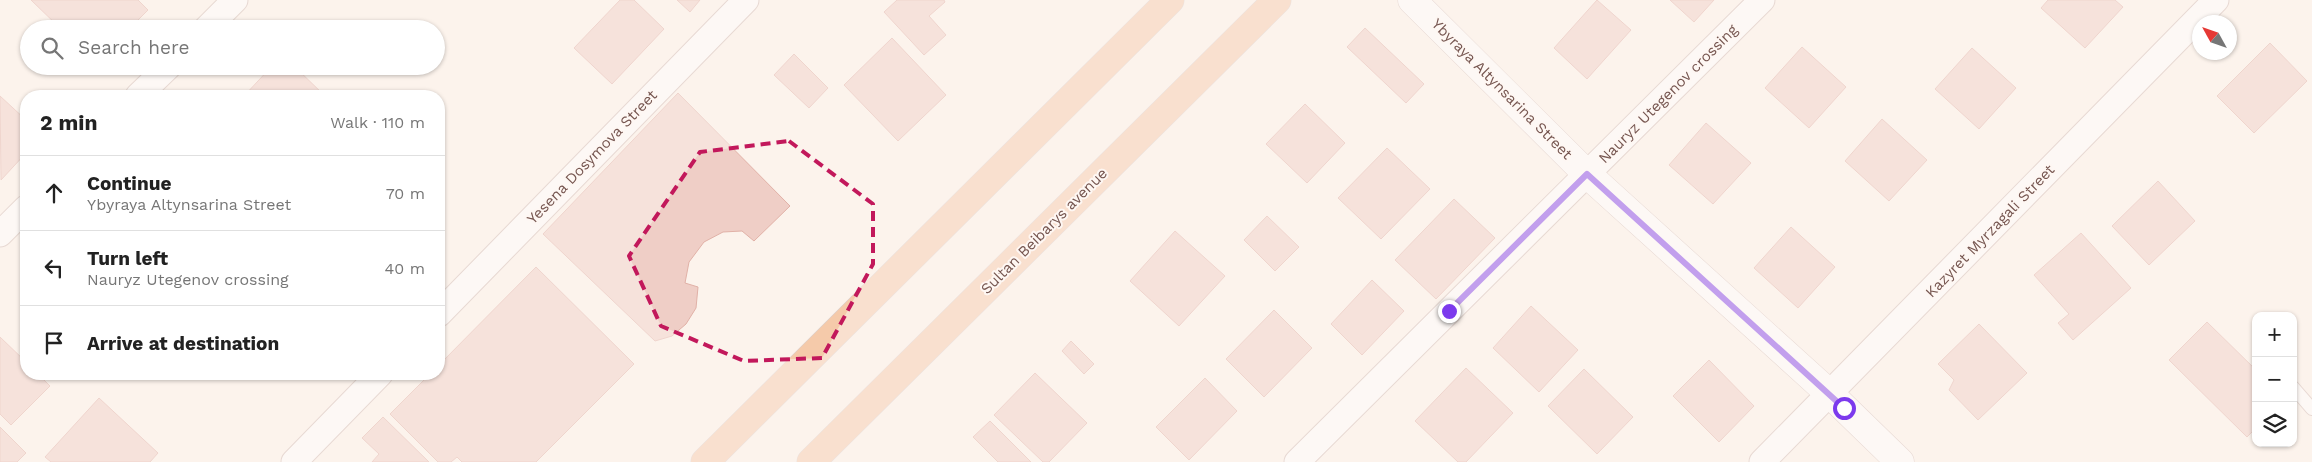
<!DOCTYPE html>
<html lang="en">
<head>
<meta charset="utf-8">
<style>
  body { margin:0; font-family:"Work Sans",sans-serif; background:#f2f2f2; color:#222 }
  .controls { position:absolute; right:15px; bottom:15px; display:grid; overflow:hidden; border-radius:10px; box-shadow:0 1px 4px #0004 }
  .controls button { width:45px; height:45px; display:grid; place-items:center; padding:0; border:0; border-bottom:1px solid #e0e0e0; background:#fff; color:#222; font:25px sans-serif }
  .compass { position:absolute; left:2192px; top:15px; width:45px; height:45px; border-radius:50%; background:#fff; box-shadow:0 1px 4px #0004; rotate:310deg }
  .stop { position:absolute; width:15px; height:15px; margin:-11px; border:4px solid #7c3aed; border-radius:50%; background:#fff }
  .stop.end { background:#7c3aed; border-color:#fff; box-shadow:0 1px 5px #0008 }
  .list { margin:0; padding:0; list-style:none }
  h2 { display:flex; justify-content:space-between; align-items:center; height:65px; margin:0; padding:0 20px; font-size:21px }
  h2 small { font-size:16px; font-weight:400; color:#767676 }
  .list li { display:grid; grid-template-columns:32px 1fr auto; gap:15px; align-items:center; box-sizing:border-box; height:75px; padding:0 20px; border-top:1px solid #e0e0e0 }
  .list b { display:block; font-size:19px; white-space:nowrap }
  .list p { margin:0; font-size:16px; white-space:nowrap; color:#767676 }
  .list em { font-size:16px; font-style:normal; color:#767676 }
  .icon { flex:none; width:28px; height:28px; fill:none; stroke:currentColor; stroke-width:2; stroke-linecap:round; stroke-linejoin:round }
  .map { position:relative; flex:none; width:2312px; height:462px; overflow:hidden }
  .search { position:absolute; background:#fff; box-shadow:0 1px 4px #0004; left:20px; top:20px; width:425px; height:55px; display:flex; align-items:center; gap:12px; box-sizing:border-box; padding:0 18px; border-radius:28px; color:#767676; font-size:19px }
  .panel { position:absolute; background:#fff; box-shadow:0 1px 4px #0004; left:20px; top:90px; width:425px; height:290px; border-radius:20px }
  .map>svg:first-child { display:block }
  .building { fill:#efcec6; stroke:#e1b1a7 }
  .lines { fill:none; stroke-linecap:round; stroke-linejoin:round }
  .service-casing { stroke:#d0bbb4; stroke-width:14 }
  .minor-casing { stroke:#d0bbb4; stroke-width:27 }
  .tertiary-casing { stroke:#d0bbb4; stroke-width:29 }
  .primary-casing { stroke:#d9d0ce; stroke-width:29 }
  .service { stroke:#fff; stroke-width:12 }
  .minor { stroke:#fff; stroke-width:25 }
  .tertiary { stroke:#fff; stroke-width:28 }
  .primary { stroke:#f5caaa; stroke-width:28 }
  .route { stroke:#7c3aed; stroke-width:6 }
  .marked { fill:none; stroke:#c2185b; stroke-width:4; stroke-dasharray:10 6; stroke-linejoin:round }
  .labels { text-anchor:middle; dominant-baseline:central; stroke-width:4; stroke-linejoin:round; paint-order:stroke }
  .street-label { font-size:15px; fill:#765650; stroke:#fef7f3 }
</style>
</head>
<body>
<div class="map">
<svg width="2312" height="462" viewBox="0 0 2312 462">
  <rect width="100%" height="100%" fill="#fcf3ec"/>
  <path class="building" d="M31,0h107l10,10 -19,19h-68z
    M620,0h14l30,29 -52,55 -38,-36z
    M677,0h23l-10,12z
    M897,0h47l1,2 -16,14 17,19 -22,20 -40,-43z
    M1597,0l34,30 -44,49 -33,-31z
    M1670,0h44l-20,22z
    M2048,0h67l8,7 -38,41 -44,-40z
    M1365,28l59,56 -18,19 -59,-56z
    M892,38l54,57 -48,46 -54,-56z
    M2270,43l37,38 -53,52 -37,-37z
    M1802,47l44,40 -37,41 -44,-40z
    M1972,48l44,40 -37,41 -44,-40z
    M794,54l34,34 -19,20 -35,-33z
    M272,66h22l31,30h-81z
    M678,93l112,113 -36,35 -12,-10 -19,1 -19,10 -15,20 -4,21 13,4 -2,21 -10,16 -14,12 -17,5 -112,-107z
    M0,96l26,24v33l-25,27z
    M1305,104l40,39 -38,40 -41,-39z
    M1882,119l45,41 -38,41 -44,-40z
    M1706,123l45,40 -38,41 -44,-39z
    M1387,148l43,41 -49,50 -43,-41z
    M2158,181l37,40 -46,44 -37,-39z
    M1454,199l41,39 -59,61 -41,-39z
    M1267,216l32,31 -24,24 -31,-31z
    M1791,227l44,40 -37,41 -44,-40z
    M1175,231l50,45 -46,50 -49,-45z
    M2081,233l50,55 -58,52 -15,-17 11,-9 -35,-39z
    M439,235l6,6 -6,6z
    M536,267l98,97 -98,98h-74l-5,-5 -6,5h-13l-48,-48 40,-40h9v-9z
    M1372,280l32,31 -42,44 -31,-31z
    M1531,306l47,44 -39,42 -46,-44z
    M1274,310l38,38 -48,49 -38,-38z
    M2207,322l49,48v58l-9,9 -78,-77z
    M1979,324l48,49 -49,47 -29,-30 5,-10 -16,-16z
    M0,337l26,25v12h12l12,12 -39,39 -11,-11z
    M1071,341l23,23 -10,10 -22,-23z
    M1709,360l45,46 -35,36 -46,-46z
    M1466,368l47,45 -47,49h-8l-43,-41z
    M1584,369l49,48 -36,37 -49,-48z
    M1035,373l52,50 -38,39h-6l-49,-47z
    M1205,378l32,33 -48,49 -33,-33z
    M99,398l59,55 -8,9h-99l-6,-5z
    M383,417l46,45h-57l7,-8 -17,-16z
    M990,421l41,41h-33l-25,-25z
    M0,427l26,26 -9,9h-17z"/>
  <g class="lines">
    <g class="service-casing">
      <path id="service" d="M2293,387l19,22"/>
    </g>
    <g class="minor-casing">
      <path id="minor" d="M206,29l29,-29
        M138,96l31,-30
        M0,234l26,-26
        M439,314l307,-314
        M294,462l86,-88
        M1297,462l465,-462
        M1762,462l454,-462"/>
    </g>
    <g class="tertiary-casing">
      <path id="tertiary" d="M1412,0l175,174 243,220 70,68"/>
    </g>
    <g class="primary-casing">
      <path id="primary" d="M705,462l465,-462
        M811,462l466,-462"/>
    </g>
    <use href="#service" class="service"/>
    <use href="#minor" class="minor"/>
    <use href="#tertiary" class="tertiary"/>
    <use href="#primary" class="primary"/>
  </g>
  <g class="lines">
    <path class="route" d="M1449,311l138,-137 257,234"/>
  </g>
  <path d="M0 0H2312V462H0ZM789,141l84,63v60l-51,94 -78,3 -83,-35 -32,-70 71,-104z" fill="#fcf3ec" fill-opacity=".55" fill-rule="evenodd"/>
  <path class="marked" d="M789,141l84,63v60l-51,94 -78,3 -83,-35 -32,-70 71,-104z"/>
  <g class="labels">
    <g class="street-label">
      <text transform="translate(1502 89) rotate(45)">Ybyraya Altynsarina Street</text>
      <text transform="translate(1668 94) rotate(-45)">Nauryz Utegenov crossing</text>
      <text transform="translate(592 157) rotate(-46)">Yesena Dosymova Street</text>
      <text transform="translate(1044 231) rotate(-45)">Sultan Beibarys avenue</text>
      <text transform="translate(1990 231) rotate(-46)">Kazyret Myrzagali Street</text>
    </g>
  </g>
</svg>
<div class="controls">
<button>+</button>
<button>−</button>
<button><svg class="icon" aria-label="layers" viewBox="0 0 24 24"><path d="M12 4l9 5-9 5-9-5zM3 14l9 5 9-5"/></svg></button>
</div>
<svg class="compass" viewBox="-18 -18 36 36"><path d="M0-13l5 13h-10z" fill="#e53935"/><path d="M0 13l5-13h-10z" fill="#767676"/></svg>
<div class="stop" style="left:1844px;top:408px"></div>
<div class="stop end" style="left:1449px;top:311px"></div>
<div class="search"><svg class="icon" aria-label="search" viewBox="0 0 24 24"><circle cx="10" cy="10" r="6"/><path d="M15 15l6 6"/></svg>Search here</div>
<section class="panel">
<h2>2 min<small>Walk · 110 m</small></h2>
<ul class="list">
<li><svg class="icon" aria-label="ahead" viewBox="0 0 24 24"><path d="M12 20V5M6 11l6-6 6 6"/></svg><div><b>Continue</b><p>Ybyraya Altynsarina Street</p></div><em>70 m</em></li>
<li><svg class="icon" aria-label="left" viewBox="0 0 24 24"><path d="M17 20v-9H6M10 6l-5 5 5 5"/></svg><div><b>Turn left</b><p>Nauryz Utegenov crossing</p></div><em>40 m</em></li>
<li><svg class="icon" aria-label="arrive" viewBox="0 0 24 24"><path d="M6 21V4h12l-3 4 3 4H6"/></svg><div><b>Arrive at destination</b></div></li>
</ul>
</section>
</div>
</body>
</html>
